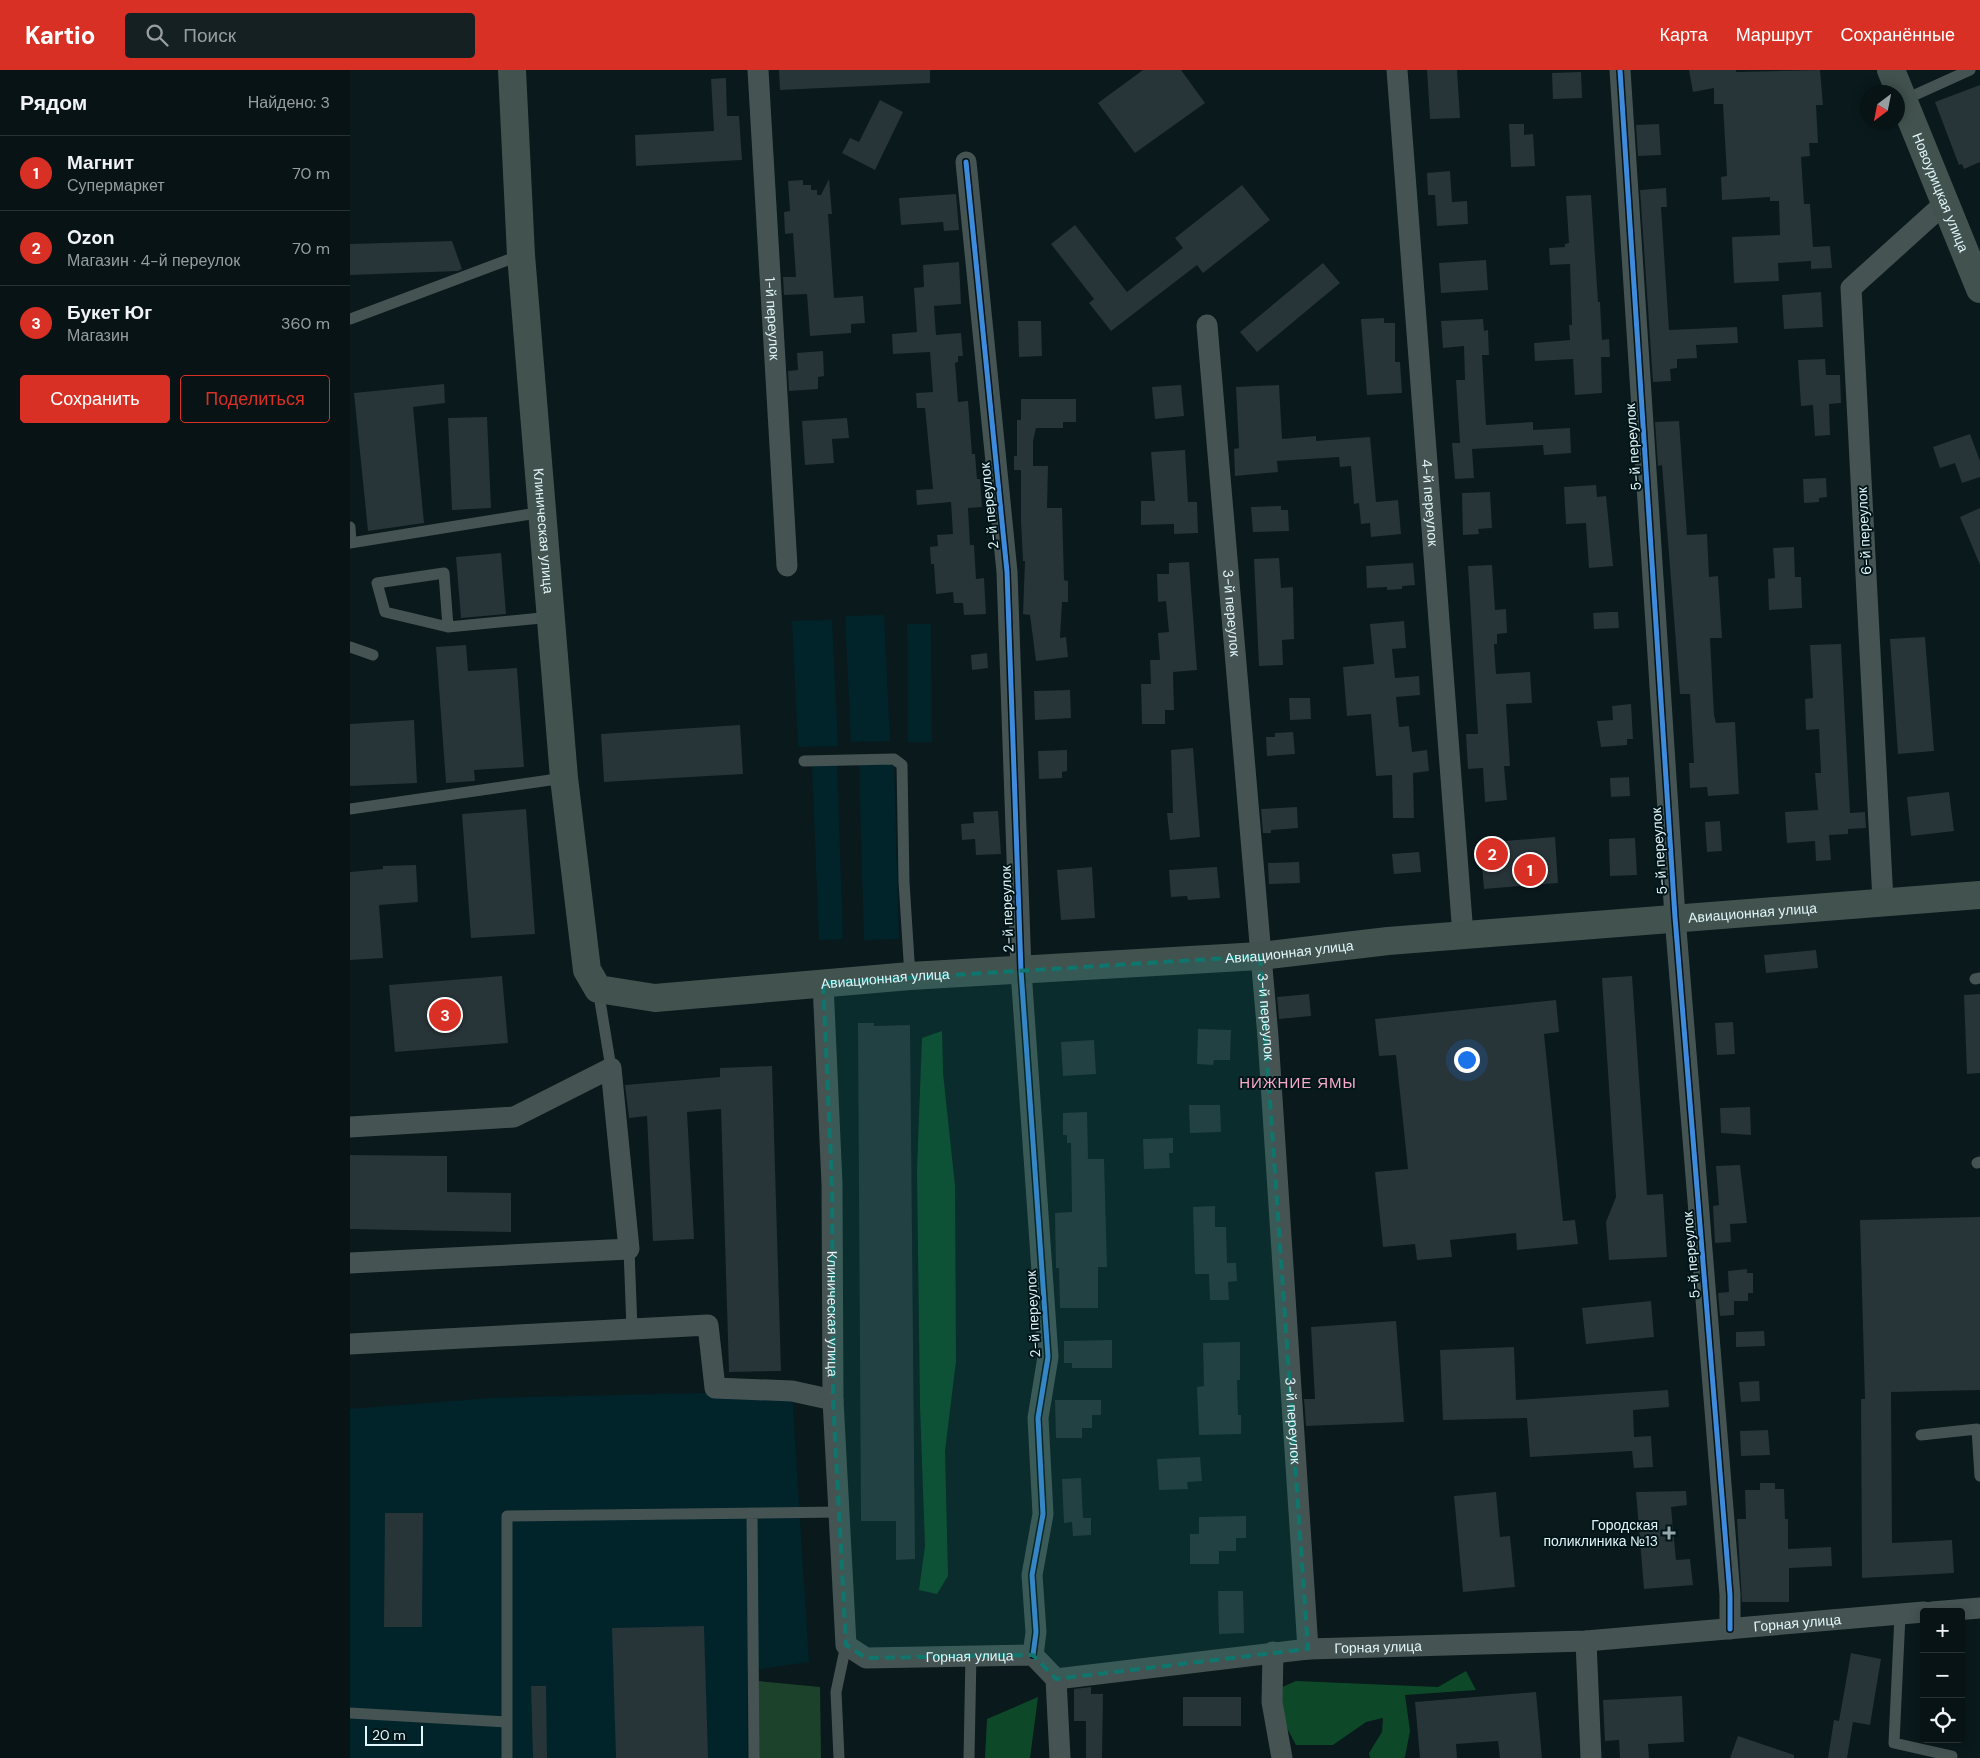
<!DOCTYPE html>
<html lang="ru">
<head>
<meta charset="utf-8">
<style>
  body { margin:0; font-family:"DM Sans",sans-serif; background:#152022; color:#f1f3f6 }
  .controls { position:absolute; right:15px; bottom:15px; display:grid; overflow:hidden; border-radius:5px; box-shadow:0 2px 12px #0003 }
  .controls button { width:45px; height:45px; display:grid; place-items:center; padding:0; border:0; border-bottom:1px solid #283234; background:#071315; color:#f1f3f6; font:25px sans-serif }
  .compass { position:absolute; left:1510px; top:15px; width:45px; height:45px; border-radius:50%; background:#071315; box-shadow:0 2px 12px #0003; rotate:212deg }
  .scale { position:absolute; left:15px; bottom:12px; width:58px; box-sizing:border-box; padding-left:5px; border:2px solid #e1f6fa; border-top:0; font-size:14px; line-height:18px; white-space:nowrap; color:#e1f6fa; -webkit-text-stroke:4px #021518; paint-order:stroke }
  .you { position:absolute; left:1116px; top:989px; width:18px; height:18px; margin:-12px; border:4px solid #fff; border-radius:50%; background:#1a73e8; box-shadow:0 0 0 8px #1a73e833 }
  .badge { display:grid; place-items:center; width:32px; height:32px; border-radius:50%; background:#d93025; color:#fff; font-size:16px; font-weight:700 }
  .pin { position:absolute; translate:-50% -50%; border:2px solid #fff; box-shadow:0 1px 5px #0006 }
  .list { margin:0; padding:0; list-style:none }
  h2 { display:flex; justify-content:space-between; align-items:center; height:65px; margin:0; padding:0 20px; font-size:21px }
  h2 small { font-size:16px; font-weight:400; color:#989ea0 }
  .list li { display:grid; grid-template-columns:32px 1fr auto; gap:15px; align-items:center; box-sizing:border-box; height:75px; padding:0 20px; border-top:1px solid #283234 }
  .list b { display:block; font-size:19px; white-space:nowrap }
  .list p { margin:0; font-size:16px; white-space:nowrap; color:#989ea0 }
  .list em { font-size:16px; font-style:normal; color:#989ea0 }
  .actions { display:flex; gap:10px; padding:15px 20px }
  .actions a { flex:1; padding:11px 0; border:1px solid #d93025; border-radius:5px; text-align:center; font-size:18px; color:#d93025 }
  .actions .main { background:#d93025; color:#fff }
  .icon { flex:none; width:28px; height:28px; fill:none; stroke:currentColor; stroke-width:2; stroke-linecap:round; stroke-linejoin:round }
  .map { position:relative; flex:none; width:1630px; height:1688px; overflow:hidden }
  header { display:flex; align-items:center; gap:30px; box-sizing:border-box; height:70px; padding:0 25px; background:#d93025; color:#fff }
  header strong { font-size:24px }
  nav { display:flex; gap:28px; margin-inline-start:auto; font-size:18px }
  .search { width:350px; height:45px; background:#152022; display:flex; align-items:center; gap:12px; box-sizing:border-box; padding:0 18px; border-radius:5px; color:#989ea0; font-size:19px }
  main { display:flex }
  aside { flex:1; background:#071315 }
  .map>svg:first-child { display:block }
  .built { fill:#01242a }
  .green { fill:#1d422b }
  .forest { fill:#0d4928 }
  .building { fill:#273438 }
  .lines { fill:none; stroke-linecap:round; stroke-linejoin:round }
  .lane { stroke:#455352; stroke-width:11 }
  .street { stroke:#455352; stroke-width:21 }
  .secondary { stroke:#41524f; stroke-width:28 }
  .cycleway-casing { stroke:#021518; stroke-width:8 }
  .cycleway { stroke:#408adc; stroke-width:5 }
  .marked { fill:#0f766e; fill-opacity:0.2; stroke:#0f766e; stroke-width:4; stroke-dasharray:10 6; stroke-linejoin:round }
  .poi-dot { fill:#95a9ac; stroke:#021518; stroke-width:2 }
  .labels { text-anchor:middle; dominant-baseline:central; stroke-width:4; stroke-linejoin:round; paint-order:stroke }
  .street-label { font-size:14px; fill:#e1f6fa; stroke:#021518 }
  .poi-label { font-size:14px; fill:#e1f6fa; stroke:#021518; text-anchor:end }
  .neighbourhood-label { font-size:15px; letter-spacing:1px; fill:#f9aacb; stroke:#021518 }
</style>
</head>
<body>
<header>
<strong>Kartio</strong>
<div class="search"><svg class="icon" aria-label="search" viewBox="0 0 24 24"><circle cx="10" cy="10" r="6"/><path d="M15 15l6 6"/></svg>Поиск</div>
<nav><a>Карта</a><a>Маршрут</a><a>Сохранённые</a></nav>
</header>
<main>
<aside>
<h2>Рядом<small>Найдено: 3</small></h2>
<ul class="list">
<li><span class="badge">1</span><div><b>Магнит</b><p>Супермаркет</p></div><em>70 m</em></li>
<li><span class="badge">2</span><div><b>Ozon</b><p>Магазин · 4-й переулок</p></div><em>70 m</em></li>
<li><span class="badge">3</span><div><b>Букет Юг</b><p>Магазин</p></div><em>360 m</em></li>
</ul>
<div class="actions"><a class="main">Сохранить</a><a>Поделиться</a></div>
</aside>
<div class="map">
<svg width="1630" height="1688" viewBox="0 0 1630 1688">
  <rect width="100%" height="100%" fill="#09191c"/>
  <path class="built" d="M534,545l6,126 -39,1 -6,-126z
    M482,550l6,126 -40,1 -6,-126z
    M557,554h24l1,118h-24z
    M544,693l5,176 -35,1 -5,-176z
    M487,695l6,174 -24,1 -7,-174z
    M442,1321l17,271 -62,9v87h-397v-349l141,-11z"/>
  <path class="green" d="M408,1611l62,6 1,71h-62z"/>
  <path class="forest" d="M592,961l1,42 12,113 1,175 -11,90 3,125 -11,18 -18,-4 6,-44 -5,-140 -3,-236 5,-132z
    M1116,1601l10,19 -71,5 5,36 -5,26 -2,1h-33l-1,-5 13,-21 1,-14 -17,4 -33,23h-37l-17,-32 -8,-21 25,-11 142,6z
    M688,1627l-8,61h-45l2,-39z"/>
  <path class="building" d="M429,0h151v13l-150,7z
    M793,0h38l24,33 -70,50 -37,-50z
    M1077,0h30l3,48 -30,1z
    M1339,0h47v2l84,-2 3,35h-7l2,38h-9l1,13 -9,1 3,47h6l3,43 17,-1 2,22 -21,1v-8l-33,2 1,18 -45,2 -2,-46 48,-2 -1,-34h-9v-4l-48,3 -1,-23 6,-1 -4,-72h-9v-16l-21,4z
    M1231,2l1,26 -29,1 -1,-26z
    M376,8l1,38h12l3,44 -106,6 -1,-31 79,-4 -3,-52z
    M1630,15v77l-16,7 -2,-5 -3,1 -5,-13 -19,-50z
    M530,30l23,12 -28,58 -33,-17 8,-15 9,4z
    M1159,54h15v11l9,-1 2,32 -24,1z
    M1309,54l2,31 -23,1 -2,-31z
    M1100,101l2,31 15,-1 1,23 -31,2 -2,-31h-7l-1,-22z
    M479,109l3,35h-4l6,84 29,-2 2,27 -14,1v9l-41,3 -3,-42 -23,1 -1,-18h13l-3,-44 -8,1 -1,-22 6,-1 -2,-30 15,-1v5h8v5h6v5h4z
    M892,115l28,35 -67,53 -6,-8 -86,66 -22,-28 5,-4 -43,-55 24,-19 52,67 56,-44 -8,-10z
    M1316,118l1,19h-6l8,123 68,-3 1,16 -42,2 1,13 -20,1v9l-7,1 1,12 -18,1 -13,-192z
    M606,124l3,36 -15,1 -1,-9 -42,3 -2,-27z
    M1241,125l7,107h2l2,38 7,-1 1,18h-9l1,36 -27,2 -2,-36 -38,2 -1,-18 36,-3 -1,-15h3l-2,-61 -20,1 -1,-17 16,-1v-3l4,-1 -3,-47z
    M102,171l10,28 -4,2 -108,4v-31z
    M1136,190l2,30 -47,3 -2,-30z
    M609,192l2,42 -27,2 2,29 25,-2 2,23h-5v6l-3,1 3,39 10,-1 4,53h3l2,25h3l2,28 -14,1 2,37h4l2,34 8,-1 2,36 -22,1 -1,-12h-9l-1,-11 -17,2 -2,-30h-3l-1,-17 8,-1 -1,-11 16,-1 -2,-32 -34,3 -1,-15 17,-1 -8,-81h-8l-1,-15 17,-1 -3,-40 -37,2 -1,-20 25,-2 -3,-44 10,-1 -1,-22z
    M973,193l17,20 -83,69 -17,-20z
    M1471,222l2,35 -39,2 -2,-34z
    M1034,248v5h11v39h5l2,31 -35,2 -6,-76z
    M1133,249l1,12 4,-1 1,25h-7l4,70 47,-3v8l37,-2 1,25 -27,2 -1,-10 -71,4 2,29 -19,1 -3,-36h8l-4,-63h9l-1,-34 -21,2 -2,-27z
    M668,251h23l1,35 -23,1z
    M473,281l1,25 -6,1v12l-29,2 -1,-20 10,-1 -1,-17z
    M1475,289l1,16h14l1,28 -12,1 1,31 -15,1 -2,-31 -12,1 -3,-46z
    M94,314l1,19 -32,4 11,116 -56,8 -14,-138z
    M831,315l3,31 -29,3 -3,-32z
    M929,315l3,54 34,-3v5l54,-4 6,65 22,-2 3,34 -30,3 -1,-14 -9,1 -2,-21 -5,1 -3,-38 -11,1 -1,-10 -62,4 1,11 -43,4 -1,-27 5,-1 -3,-61z
    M671,329h55v23h-13v6h-27l-3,13v25h15l-1,42h15l2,72 4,1v21h-6l-2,36 6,-1 2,20 -32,4 -6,-46 -7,-1 2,-53h-2l-2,-40v-51h-7v-14h3v-36h4z
    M137,347l4,91 -39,2 -4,-92z
    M497,348l2,20 -17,1 2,24 -29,2 -3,-44z
    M1329,351l8,114 20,-1 2,43 9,-1 4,62h-12l4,77 2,8 19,-1 4,72 -31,2 -1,-9 -17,1 -1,-25h5l-4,-69h-10l-18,-229 -4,1 -3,-44z
    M1620,364l10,27v16l-18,6 -7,-20 -15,5 -7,-21z
    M835,380l3,52h9l1,31 -24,1v-10l-33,1v-24h14l-4,-49z
    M1476,408l1,19 -8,1v4l-15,1 -1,-24z
    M1246,415l1,12 9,-1 7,70 -24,2 -3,-45 -20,1 -2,-37z
    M1140,422l2,36 -14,1 1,5 -16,1 -1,-42z
    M931,436v4h7l1,21 -36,1 -2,-25z
    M1630,438v57l-20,-48z
    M1444,477l1,30h6l1,31 -33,2 -1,-31 7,-1 -2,-30z
    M151,483l5,61 -45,4 -5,-61z
    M929,488l2,30 12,-1 1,52 -12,1 1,25 -24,1 -5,-107z
    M839,492l8,108 -24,2 1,38h-9v14h-23l-1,-40h10l-1,-24h10l-2,-27 11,-1 -3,-31 -8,1 -1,-28h12v-11z
    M1063,493l2,22 -13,1v3l-15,1v-3l-20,1 -1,-22z
    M1142,495l3,45 11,-1 1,24 -10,1v10h-3l2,30 34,-2 2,31 -26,1 4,62h-6l3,34 -22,2 -2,-34 -15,1 -2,-35h12l-10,-168z
    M1260,542h8l1,16 -25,1 -1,-16z
    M1054,551l2,27 -14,1 3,29 24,-2 1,19 -24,2 3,30 10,-1 3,26 15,-2 2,21 -16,2 1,45h-21l-1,-43 -16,1 -5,-62 -24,2 -4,-49 31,-3 -4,-40z
    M1575,567l9,114 -36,3 -8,-115z
    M1491,574l9,169 15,-1 1,16 -18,1v5l-19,1 2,25 -15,1 -1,-20 -28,2 -2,-31 33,-2 -3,-37h6l-2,-44 -13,1 -1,-31 8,-1 -3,-53z
    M116,575l2,26 49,-3 7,99 -50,3 1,11 -29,2 -10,-136z
    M637,583l1,15 -16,2 -1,-15z
    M720,620l1,28 -36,2 -1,-29z
    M939,628h21l1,21 -21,1z
    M1281,634l2,35h-6v6l-26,2 -4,-26 16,-1 -1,-14z
    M64,650l3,63 -67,3v-62z
    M390,655l3,49 -139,8 -3,-48z
    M943,662l2,22 -28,2 -1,-19h9v-4z
    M843,678l7,89 -30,3 -3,-27h6l-2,-63z
    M717,680v21l-5,1v6l-23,1 -1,-28z
    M1279,707l1,19 -19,1 -1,-19z
    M1599,722l5,39 -43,5 -4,-39z
    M947,737l1,21 -27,2v3h-8l-2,-24z
    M176,739l9,125 -64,4 -9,-124z
    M648,741l3,43 -25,1 -1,-16 -13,1 -1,-16 13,-1 -1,-11z
    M1370,751l2,30 -15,1 -2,-30z
    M1205,767l3,46 -74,6 -4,-46z
    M1285,768l2,37 -27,1 -1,-37z
    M1069,782l2,20 -27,2 -2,-20z
    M949,792l1,21 -31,1 -1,-21z
    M66,795l2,37 -39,3 4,53 -33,2v-88l33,-3v-3z
    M742,797l3,51 -34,2 -4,-50z
    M867,797l3,31 -32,2 -1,-4 -16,1 -2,-27z
    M1466,880l2,18 -52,5 -2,-18z
    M152,906l6,67 -113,9 -6,-67z
    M1282,906l15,219 16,-1 4,63 -58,3 -3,-38 10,-25 -14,-219z
    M959,924l2,22 -32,3 -2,-22z
    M1630,924v79l-13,1 -3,-79z
    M1206,930l3,32 -15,2 19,187 12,-1 3,24 -61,6 -1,-17 -66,7 2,17 -35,3 -2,-16 -32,3 -8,-75 33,-3 -12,-114 -17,1 -4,-37z
    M1383,952l2,32 -18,1 -2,-32z
    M508,953h16v3l36,-1 5,534 -19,1v-39h-35z
    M848,959l33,1 -1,30h-16l-1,5 -16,-1z
    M744,970l2,34 -33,2 -2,-34z
    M422,996l9,305 -52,1 -8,-263 -34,3 7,127 -41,2 -6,-125 -18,2 -4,-33 95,-8v-9z
    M839,1035h31l1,27 -31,1z
    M1400,1037l1,28 -30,-2 -1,-25z
    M737,1042l1,47h16l3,108h-9v41h-38l-1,-40h-3l-1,-55 17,-1 -1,-69h-4v-8h-4v-22z
    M823,1068v15h-4l1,15 -26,1 -1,-30z
    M0,1085l97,1v36l64,1v39l-161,-3z
    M1390,1095l7,58 -17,1 1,18 -16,1 -2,-37 6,-1 -3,-39z
    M865,1136v21h11l1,36h9l1,18 -9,1 1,18h-19l-1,-26h-14l-2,-67z
    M1630,1147v173l-89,2 1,151 60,-3 2,33 -92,5 -1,-179h4l-5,-179z
    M1397,1199v4h6v20h-5v8h-14v14l-14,1 -2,-23 11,-1 -1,-21z
    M1301,1231l3,36 -68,7 -4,-36z
    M1046,1251l8,101 -98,4 -2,-27h11l-4,-72z
    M1414,1261l1,15 -29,1v-15z
    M762,1270v28h-40v-5h-8v-22z
    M890,1272v38h-3l1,35h3v19l-42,1 -2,-48 7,-1 -1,-43z
    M1164,1277l2,53 152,-10 1,17 -36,3 1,27 17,-1 2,31 -19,1 -2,-17 -102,6 -3,-39 -84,2 -3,-70z
    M1409,1311l1,20 -19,1 -2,-20z
    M705,1330h46v15h-9v13h-10v10h-26z
    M1418,1360l2,25 -29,1 -1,-25z
    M850,1387l2,24 -15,1 1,7 -29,1 -2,-31z
    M731,1408l2,40h8v17l-18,1 -1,-14 -8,1 -2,-44z
    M1410,1413h15v6h9l1,30h3v30l43,-2 1,19 -43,2v34h-47l-5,-83h9l-1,-29h15z
    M1336,1421l1,14 -16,2 5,53 14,-1 3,26 -49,4 -8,-97z
    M1146,1422l4,45 10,-1 5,51 -52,5 -9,-96z
    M35,1443h38l-1,114h-38z
    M896,1446v22h-10v13h-17v13h-29v-30h9v-17z
    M868,1521h25l1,42 -25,1z
    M354,1556l4,132h-92l-4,-130z
    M1501,1583l30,6 -11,66 -17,-3 -6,36h-19l6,-38 5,1z
    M181,1616h15l1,72h-14z
    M741,1617v7h12l-1,64h-16v-37h-12v-32z
    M1186,1622l6,66h-42l-2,-17 -42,3 1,14h-37l-5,-56z
    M1332,1626l2,46 -36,2 1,14h-29l-1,-18 -14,1 -2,-41z
    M833,1627h58v29h-58z
    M1388,1666l56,19v3h-64z"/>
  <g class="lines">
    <path class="lane" d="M1567,24l53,-24
      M0,249l171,-64
      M0,457l1,16
      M0,473l193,-31
      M98,557l-4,-54 -67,10 8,29 63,15 104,-10
      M0,577l23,8
      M454,691l90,-2 8,6 2,117 6,94
      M0,739l214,-31
      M1625,909l5,-1
      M248,919l13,79
      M1627,1093l3,-1
      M279,1179l3,80
      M1571,1365l56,-6 3,47
      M402,1443l2,245
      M1550,1545l-6,128 58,13
      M0,1643l157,9
      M157,1688v-242l333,-4
      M489,1688l-3,-66 10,-47
      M619,1688l2,-104"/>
    <g class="street">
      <path id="s1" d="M408,0l29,496"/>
      <path id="s2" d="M1047,0l66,865"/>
      <path d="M1270,0l55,847 55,678v34"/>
      <path d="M616,92l41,410 14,399 27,386 -10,61 5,96 -11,61 4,57 -3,23"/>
      <path id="s3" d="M857,255l61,712 40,612"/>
      <path d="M1533,831l-32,-613 94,-85"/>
      <path id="s4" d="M473,913l9,201 1,216 13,245 20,13 167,-3 23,24"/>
      <path d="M0,1057l164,-10 97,-49 18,181 -279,14"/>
      <path d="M0,1274l358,-19 7,63 77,3 41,9"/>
      <path d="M1582,1542l48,-4"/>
      <path d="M1236,1571l5,117"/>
      <path d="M923,1582l-1,50 10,56"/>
      <path id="s5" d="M706,1609l252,-30 278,-8 338,-29"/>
      <path d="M706,1609l4,79"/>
    </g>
    <g class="secondary">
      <path id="s6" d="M162,0l9,185 43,523 23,192 11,19 57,9 255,-22 350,-20 128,-15 592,-46"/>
      <path id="s7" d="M1541,0l89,219"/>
    </g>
    <g class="cycleway-casing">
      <path id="cycleway" d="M1270,0l55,847 55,678v34
        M616,92l41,410 14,399 27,386 -10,61 5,96 -11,61 4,57 -3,23"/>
    </g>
    <use href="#cycleway" class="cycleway"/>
  </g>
  <path class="marked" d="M910,886l48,693 -252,30 -23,-24 -167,3 -20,-13 -13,-245 -1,-216 -9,-201z"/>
  <path class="poi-dot" d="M1316.5 1455.5h5v5h5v5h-5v5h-5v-5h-5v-5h5z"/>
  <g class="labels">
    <g class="street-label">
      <text stroke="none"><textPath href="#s7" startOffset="132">Новоурицкая улица</textPath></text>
      <text stroke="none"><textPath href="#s1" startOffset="249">1-й переулок</textPath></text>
      <text transform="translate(1283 377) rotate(-94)">5-й переулок</text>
      <text stroke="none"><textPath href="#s2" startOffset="434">4-й переулок</textPath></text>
      <text transform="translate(639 436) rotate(-96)">2-й переулок</text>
      <text stroke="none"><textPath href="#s6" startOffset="462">Клиническая улица</textPath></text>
      <text transform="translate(1514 461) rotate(-93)">6-й переулок</text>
      <text stroke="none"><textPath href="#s3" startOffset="289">3-й переулок</textPath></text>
      <text transform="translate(1309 781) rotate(-94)">5-й переулок</text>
      <text transform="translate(657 839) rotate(-92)">2-й переулок</text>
      <text stroke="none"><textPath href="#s6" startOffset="2084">Авиационная улица</textPath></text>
      <text stroke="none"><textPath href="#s6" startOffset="1619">Авиационная улица</textPath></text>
      <text stroke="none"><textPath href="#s6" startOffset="1214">Авиационная улица</textPath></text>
      <text stroke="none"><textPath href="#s3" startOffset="694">3-й переулок</textPath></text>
      <text transform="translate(1341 1185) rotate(-95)">5-й переулок</text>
      <text stroke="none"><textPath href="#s4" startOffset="331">Клиническая улица</textPath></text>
      <text transform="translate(683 1244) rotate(-93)">2-й переулок</text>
      <text stroke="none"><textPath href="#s3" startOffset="1099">3-й переулок</textPath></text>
      <text stroke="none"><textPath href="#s5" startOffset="744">Горная улица</textPath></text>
      <text stroke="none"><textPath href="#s5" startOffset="324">Горная улица</textPath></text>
      <text stroke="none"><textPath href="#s4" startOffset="790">Горная улица</textPath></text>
    </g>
    <g class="poi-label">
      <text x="1308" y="1455">Городская<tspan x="1308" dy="16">поликлиника №13</tspan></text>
    </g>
    <g class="neighbourhood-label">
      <text x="948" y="1013">НИЖНИЕ ЯМЫ</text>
    </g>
  </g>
</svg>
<div class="controls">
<button>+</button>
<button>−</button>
<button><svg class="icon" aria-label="locate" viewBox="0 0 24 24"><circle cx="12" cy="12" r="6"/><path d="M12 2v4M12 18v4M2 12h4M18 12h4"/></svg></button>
</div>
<svg class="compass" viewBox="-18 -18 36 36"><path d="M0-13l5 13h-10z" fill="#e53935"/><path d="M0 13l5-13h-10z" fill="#989ea0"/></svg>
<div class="scale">20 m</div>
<div class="you"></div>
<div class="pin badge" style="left:1180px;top:800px">1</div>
<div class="pin badge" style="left:1142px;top:784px">2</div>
<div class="pin badge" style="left:95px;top:945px">3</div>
</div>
</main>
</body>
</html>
